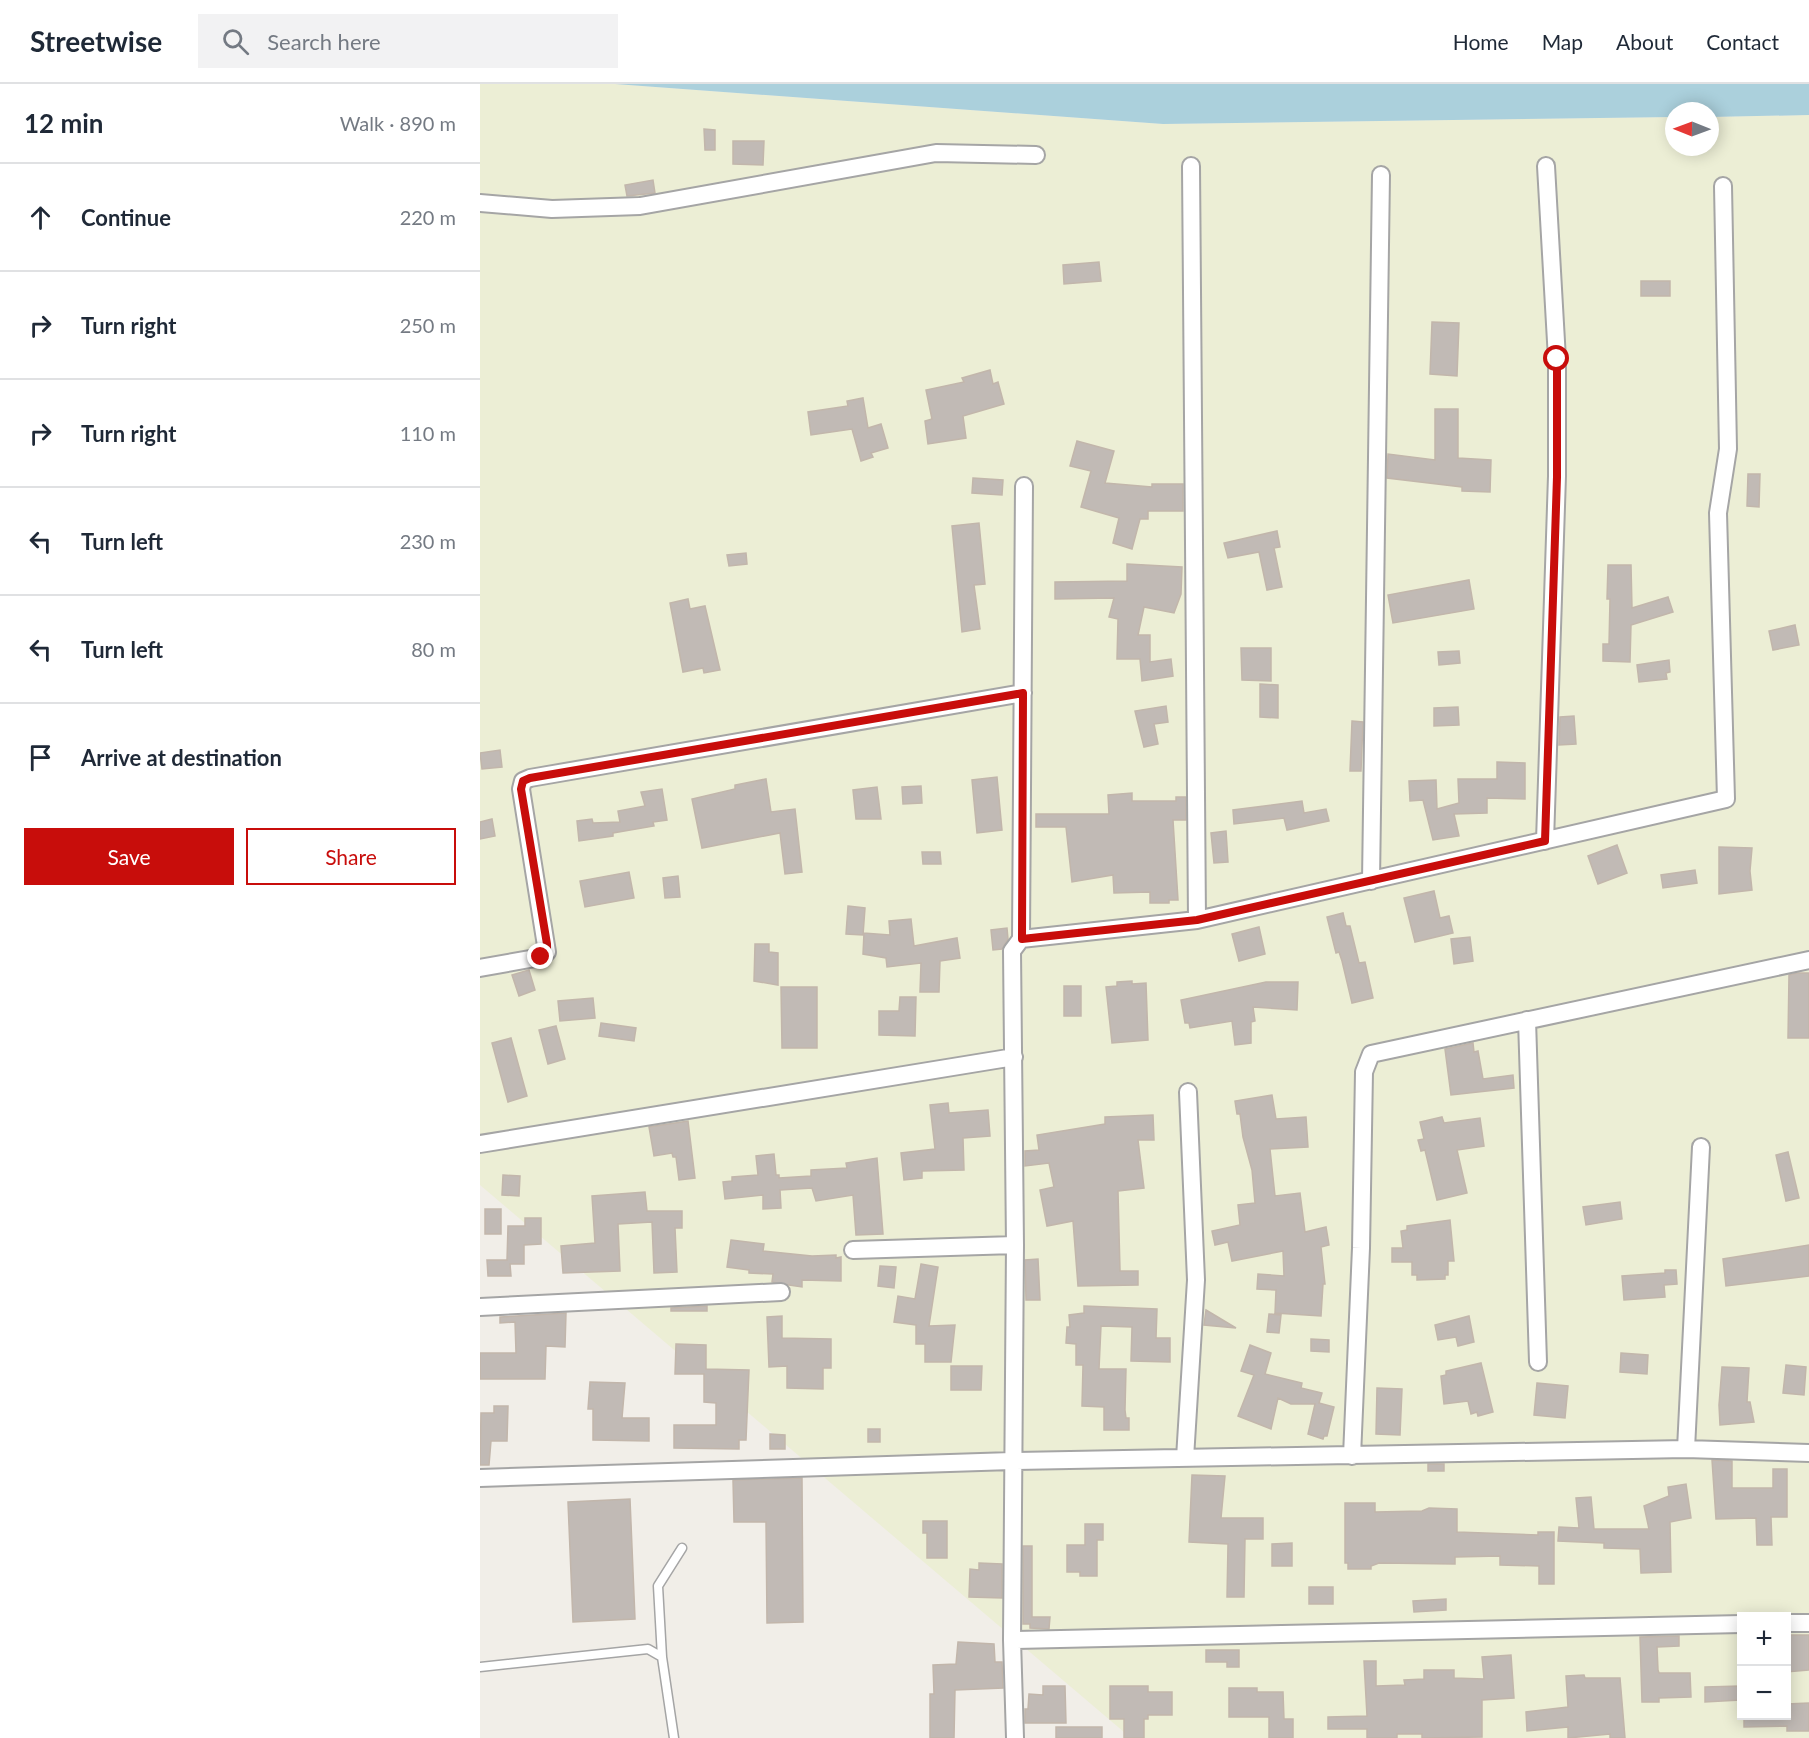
<!DOCTYPE html>
<html lang="en">
<head>
<meta charset="utf-8">
<style>
  body { margin:0; font-family:Lato,sans-serif; background:#f2f2f3; color:#1f2937 }
  .controls { position:absolute; right:18px; bottom:18px; display:grid; overflow:hidden; border-radius:0px; box-shadow:0 3px 15px #0003 }
  .controls button { width:54px; height:54px; display:grid; place-items:center; padding:0; border:0; border-bottom:2px solid #e0e1e3; background:#fff; color:#1f2937; font:30px sans-serif }
  .compass { position:absolute; left:1185px; top:18px; width:54px; height:54px; border-radius:50%; background:#fff; box-shadow:0 3px 15px #0003; rotate:271deg }
  .stop { position:absolute; width:18px; height:18px; margin:-14px; border:4px solid #c80d0b; border-radius:50%; background:#fff }
  .stop.end { background:#c80d0b; border-color:#fff; box-shadow:0 2px 6px #0008 }
  .list { margin:0; padding:0; list-style:none }
  h2 { display:flex; justify-content:space-between; align-items:center; height:78px; margin:0; padding:0 24px; font-size:26px }
  h2 small { font-size:20px; font-weight:400; color:#747a83 }
  .list li { display:grid; grid-template-columns:39px 1fr auto; gap:18px; align-items:center; box-sizing:border-box; height:108px; padding:0 24px; border-top:2px solid #e0e1e3 }
  .list b { display:block; font-size:22px; white-space:nowrap }
  .list em { font-size:20px; font-style:normal; color:#747a83 }
  .actions { display:flex; gap:12px; padding:18px 24px }
  .actions a { flex:1; padding:14px 0; border:2px solid #c80d0b; border-radius:0px; text-align:center; font-size:21px; color:#c80d0b }
  .actions .main { background:#c80d0b; color:#fff }
  .icon { flex:none; width:33px; height:33px; fill:none; stroke:currentColor; stroke-width:2; stroke-linecap:round; stroke-linejoin:round }
  .map { position:relative; flex:none; width:1329px; height:1654px; overflow:hidden }
  header { display:flex; align-items:center; gap:36px; box-sizing:border-box; height:84px; padding:0 30px; background:#fff; border-bottom:2px solid #e0e1e3 }
  header strong { font-size:28px }
  nav { display:flex; gap:33px; margin-inline-start:auto; font-size:21px }
  .search { width:420px; height:54px; background:#f2f2f3; display:flex; align-items:center; gap:15px; box-sizing:border-box; padding:0 21px; border-radius:0px; color:#747a83; font-size:22px }
  main { display:flex }
  aside { flex:1; background:#fff }
  .map>svg:first-child { display:block }
  .farmland { fill:#eceed5; fill-rule:evenodd }
  .water { fill:#abd0dc }
  .building { fill:#c1bab5; stroke:#c2b6ab; stroke-width:1.5 }
  .lines { fill:none; stroke-linecap:round; stroke-linejoin:round }
  .service-casing { stroke:#a5a5a5; stroke-width:11 }
  .minor-casing { stroke:#a5a5a5; stroke-width:20 }
  .service { stroke:#fff; stroke-width:8 }
  .minor { stroke:#fff; stroke-width:16 }
  .route { stroke:#c80d0b; stroke-width:8 }
</style>
</head>
<body>
<header>
<strong>Streetwise</strong>
<div class="search"><svg class="icon" aria-label="search" viewBox="0 0 24 24"><circle cx="10" cy="10" r="6"/><path d="M15 15l6 6"/></svg>Search here</div>
<nav><a>Home</a><a>Map</a><a>About</a><a>Contact</a></nav>
</header>
<main>
<aside>
<h2>12 min<small>Walk · 890 m</small></h2>
<ul class="list">
<li><svg class="icon" aria-label="ahead" viewBox="0 0 24 24"><path d="M12 20V5M6 11l6-6 6 6"/></svg><div><b>Continue</b></div><em>220 m</em></li>
<li><svg class="icon" aria-label="right" viewBox="0 0 24 24"><path d="M7 20v-9h11M14 6l5 5-5 5"/></svg><div><b>Turn right</b></div><em>250 m</em></li>
<li><svg class="icon" aria-label="right" viewBox="0 0 24 24"><path d="M7 20v-9h11M14 6l5 5-5 5"/></svg><div><b>Turn right</b></div><em>110 m</em></li>
<li><svg class="icon" aria-label="left" viewBox="0 0 24 24"><path d="M17 20v-9H6M10 6l-5 5 5 5"/></svg><div><b>Turn left</b></div><em>230 m</em></li>
<li><svg class="icon" aria-label="left" viewBox="0 0 24 24"><path d="M17 20v-9H6M10 6l-5 5 5 5"/></svg><div><b>Turn left</b></div><em>80 m</em></li>
<li><svg class="icon" aria-label="arrive" viewBox="0 0 24 24"><path d="M6 21V4h12l-3 4 3 4H6"/></svg><div><b>Arrive at destination</b></div></li>
</ul>
<div class="actions"><a class="main">Save</a><a>Share</a></div>
</aside>
<div class="map">
<svg width="1329" height="1654" viewBox="0 0 1329 1654">
  <rect width="100%" height="100%" fill="#f1eee8"/>
  <path class="farmland" d="M0,0h135l548,40 511,-7v30h36v-30l99,-2v1623h-678l-651,-553zM1262,1532h44v100h-44z"/>
  <path class="water" d="M135,0h1194v31l-99,2v-6h-36v6l-511,7z"/>
  <path class="building" d="M224,45l11,1v20h-10z
    M253,57h31l-1,24 -30,-1z
    M173,96l2,13 -28,3 -2,-11z
    M619,178l2,19 -37,3 -1,-19z
    M1161,197h29v15h-29z
    M952,238l27,1 -2,53 -27,-2z
    M510,286l3,14 5,-2 6,22 -41,12 3,22 -38,6 -3,-23 7,-2 -6,-29 38,-8 -2,-4z
    M383,314l5,30 13,-4 7,24 -17,5 2,4 -12,4 -9,-32 -41,6 -3,-23 40,-6 -1,-5z
    M955,325h23v49l33,2 -1,32 -28,-1v-4l-75,-9 1,-24 47,6z
    M597,357l37,10 -9,32 47,4v-3h31v27h-35v8h-8l-8,30 -19,-6 6,-25 -38,-11 10,-36 -21,-5z
    M1268,390h12l-1,33 -12,-1z
    M493,394l30,2 -1,15 -30,-2z
    M499,439l6,61 -11,1 6,44 -18,3 -10,-106z
    M797,447l3,16 -6,1 8,39 -15,3 -8,-38 -31,6 -4,-15z
    M266,469l1,11 -18,2 -2,-11z
    M647,480l55,3 -1,27 -7,19 -30,-6 -6,28h12v27l21,-3 2,17 -31,5 -2,-22h-23l1,-40 -9,-2 5,-19 -59,1v-17l72,-1z
    M1128,481h23l1,43 36,-11 5,15 -42,13 -1,37 -27,-1v-17h6l1,-45h-3z
    M989,496l5,29 -81,14 -5,-28z
    M208,515l2,10 15,-3 15,64 -16,3 -1,-5 -20,4 -13,-69z
    M1315,541l4,20 -26,5 -4,-19z
    M761,564h30v33l-29,-1z
    M979,567l1,12 -21,2 -1,-13z
    M1189,576l1,12 -4,1 1,6 -28,3 -2,-17z
    M780,600l18,1v33l-18,-1z
    M686,622l2,16 -14,2 4,20 -14,3 -9,-36z
    M978,623l1,18 -25,1v-18z
    M1094,632l2,28 -17,1 1,-28z
    M872,637l11,1 -2,49h-11z
    M20,666l2,17 -20,2 -2,-16z
    M1017,678l28,1v36l-38,-1v15l-33,1 5,22 -26,4 -10,-40 -13,1 -1,-20 27,-1 1,29 22,-6 -1,-24h39z
    M517,693l5,53 -25,3 -5,-53z
    M286,695l5,33 24,-3 7,63 -17,2 -5,-41 -78,15 -10,-49 43,-10v-4z
    M441,702l1,17 -19,1 -1,-17z
    M397,703l4,32h-25l-3,-29z
    M182,705l5,31 -14,2 1,4 -41,7v3l-34,5 -2,-20 15,-2 1,4 27,-1 -2,-11 27,-5 -4,-14z
    M652,709v8h44v-4h10v23h-13l5,80h-9v3h-19v-11l-36,1 -1,-18 -41,7 -6,-55h-30v-13h73l-1,-19z
    M822,717l2,12 22,-4 3,12 -42,9 -3,-12 -50,6 -1,-14z
    M12,735l3,17 -15,3v-17z
    M746,747l2,31 -14,1 -3,-30z
    M1137,761l10,28 -29,11 -10,-28z
    M1239,763l33,1 -2,23 2,19 -33,4z
    M442,768h18l1,12h-18z
    M1215,786l2,13 -34,5 -2,-13z
    M149,788l5,26 -49,9 -5,-26z
    M198,792l2,21 -15,1 -2,-20z
    M954,807l6,27 9,-2 4,17 -38,9 -11,-44z
    M368,822l17,2 -2,27 -17,-1z
    M863,829l3,13h4l9,37 6,-1 8,36 -21,5 -10,-42 -3,-9 -3,1 -9,-36z
    M431,835l3,27 43,-8 3,20 -20,3 -1,31h-19l1,-29 -34,4 -1,-9 -23,-4 1,-21 26,2 -1,-14z
    M779,843l6,27 -26,7 -7,-27z
    M527,844l1,11 -6,10 -9,1 -2,-20z
    M990,853l3,24 -19,3 -3,-25z
    M275,860h14v8l9,1v32l-24,-4z
    M49,886l6,20 -16,6 -7,-21z
    M1317,889h12v65h-21l1,-63z
    M652,897v3l14,-1 2,57 -36,3 -6,-56 11,-1v-4z
    M786,898h32l-1,28 -44,-3 2,14 -4,1v21l-16,2 -3,-24 -42,7 -1,-5h-4l-4,-23z
    M584,902h17v30h-17z
    M301,903h36v61h-35z
    M420,913h16l-1,39 -36,-1v-24h20z
    M113,914l2,20 -35,3 -2,-20z
    M121,939l35,5 -2,13 -35,-5z
    M76,942l9,33 -17,5 -9,-34z
    M31,954l16,58 -19,6 -16,-59z
    M993,959l1,9 4,-1 5,28 30,-4 1,13 -63,7 -6,-46z
    M792,1011l4,24 30,-2 2,30 -38,2 5,47 25,-3 5,39 21,-5 3,18 -8,2 4,37h-2l-2,32 -46,-3 1,-23 -19,-1 1,-15 26,2 -1,-25 -51,10 -4,-19 -13,3 -3,-14 28,-6 -2,-20 17,-2 -3,-33 -9,-33 -3,-23h-3l-2,-13z
    M468,1019l1,10 39,-3 2,26 -27,2 1,32 -42,1v7l-18,2 -3,-27 34,-4 -5,-44z
    M673,1031l1,25h-16l6,48 -26,3 2,80h18v14l-60,1 -5,-65 -26,5 -7,-36 14,-3 -5,-24 -24,3v-15l14,-1 -2,-15 68,-11v-7z
    M962,1033l2,6 36,-5 4,28 -27,4 10,43 -30,7 -12,-50 -4,1 -3,-11 6,-1 -4,-17z
    M208,1037l7,57 -16,2 -3,-23h-3l-1,-4 -18,3 -5,-29z
    M1308,1068l11,46 -13,3 -10,-46z
    M294,1070l2,21h3v3l32,-2v-6l36,-2 -1,-5 31,-5 6,76 -27,1 -3,-40 -37,6 -4,-13 -32,2 1,18 -18,1v-14l-38,4 -2,-17 9,-1v-4l26,-2 -2,-19z
    M23,1091l17,1 -1,20 -17,-1z
    M165,1108l2,19h35v17h-7l2,44 -23,1 -2,-51 -34,2 2,47 -57,2 -2,-27 34,-3 -3,-47z
    M1140,1118l2,17 -36,6 -3,-18z
    M5,1125h16v25h-16z
    M45,1134h16v26l-17,1v19h-14l1,12h-23l-1,-16h20l1,-34h17z
    M970,1136l4,41h-6v14h-3v4l-28,1v-5h-5v-13h-20v-14h11l-2,-17 6,-1v-4z
    M251,1156l33,4 -1,7 49,5 24,-1v3l5,-1v24l-39,-1v7l-13,-2 -17,-3 1,-8 -24,-1v-3l-22,-3z
    M1329,1161v31l-83,10 -3,-27z
    M558,1175l2,41h-14l-1,-40z
    M441,1180l17,3 -9,59 26,-1 -4,37h-26v-18h-9v-19l-22,-3 4,-26 17,3z
    M400,1182l16,1 -2,21 -16,-2z
    M1185,1186h11l1,14 -13,1 1,12 -41,3 -2,-24 43,-3z
    M227,1222v5h-36v-3z
    M604,1222l73,3 -1,29h14v24l-39,-1 1,-34 -31,-1 -2,43h27l-1,41 1,8h3v12h-25v-23l-22,-1 1,-41h-7v-21l-10,-1 1,-16h3l-1,-12 15,-2z
    M726,1226l30,18 -32,-3z
    M86,1229l-1,34 -19,-1 -1,33h-65v-26h36l-1,-31 -15,1v-6z
    M789,1230l12,1 -2,18 -12,-1z
    M302,1232v22l49,1v29h-8v21l-36,-1v-22l-18,1 -2,-50z
    M989,1232l5,26 -16,4 -2,-9 -18,3 -3,-15z
    M831,1255l18,1v12l-18,-1z
    M196,1260l30,1v24l43,1 -3,70h-7v9l-65,-1v-23h42v-22l-12,-1v-28h-29z
    M770,1261l21,8 -6,21 37,9 -1,5 21,5 -3,10 15,4 -7,29h-3l-1,3 -15,-5 7,-30h-24l-13,-6 -7,31 -33,-13 16,-41 -13,-4z
    M1141,1269l27,2 -1,19 -27,-2z
    M1001,1279l12,49 -15,4 -1,-4 -6,2 -3,-13 -24,3 -3,-28 5,-1v-4z
    M1306,1281l20,2 -2,28 -21,-2z
    M471,1282h31l-1,24h-30z
    M1242,1283l27,1 -2,34h3l4,20 -34,3 -1,-20z
    M110,1298l35,1 -3,35h27v23l-56,-1v-31h-5z
    M1057,1299l31,3 -3,32 -31,-3z
    M897,1304l25,1 -2,46 -24,-1z
    M14,1322h14l-1,35h-16l-2,24h-9l1,-52h13z
    M388,1345h12v13h-12z
    M290,1350l15,1v14h-15z
    M1232,1376l20,1v27h41v-19h14v48h-16l1,28h-15l-1,-27 -40,1z
    M948,1380h16v7h-16z
    M712,1391l33,1 -4,42h42v21h-18l-1,58h-17l1,-53 -39,-2z
    M322,1394l1,144 -36,1 -1,-101h-32l-1,-42z
    M1206,1400l5,34 -21,4 1,50 -30,1 -1,-24 -36,-1v-5l-46,-2 1,-14 20,1 -3,-30 15,-1 3,32h55l-5,-23 25,-10 -1,-9z
    M150,1415l5,120 -62,3 -5,-120z
    M865,1419h30v9l47,-1 7,-3 28,1v23l81,3v-3h16v52h-15v-18l-39,-1v-9l-45,1v7l-76,-1 -8,3v3h-23v-6h-3z
    M443,1437h24v37h-20v-25h-4z
    M605,1440h18v16h-6v36h-17v-4h-13v-27h18z
    M812,1459v23h-20v-22z
    M543,1462h9v71h18l-1,12 -19,-1v-4h-7z
    M499,1479l23,1v34l-33,-1 1,-28 9,1z
    M829,1503h24v17h-24z
    M966,1515v11l-32,2 -1,-11z
    M1306,1551h23v35l-23,2z
    M1199,1552v10l-22,1 1,23 1,3h31l1,24 -32,1v4h-17l-2,-65z
    M478,1558l36,2 1,18h7l1,26 -48,2 -1,48h-24v-44h4l-1,-29 23,-1z
    M726,1566h33v17h-12v-5h-21z
    M1031,1571l3,43 -32,2v37l-60,1v-4h-25v4h-30v-9h-39v-12l39,-1 -3,-55h12v25l29,-1 -1,-5 20,-1v-9h30v8l30,1 -2,-22z
    M1104,1591l1,3h35l5,60h-15v-4l-42,4v-11l-41,4 -1,-19 42,-5 -2,-31z
    M563,1602h22l1,37h-41v-14h3l1,-15 14,1z
    M630,1602h38v6h24v23h-24v4h-4v19h-20v-19h-14z
    M1260,1602v14l-35,2v-15z
    M749,1604h28v4h26l1,27h9v19h-24v-21h-40z
    M1329,1619v28h-22v-5l-43,1v-11h43v-12z
    M576,1643h46v11h-46z"/>
  <g class="lines">
    <g class="service-casing">
      <path id="service" d="M182,1573l-4,-71 24,-38
        M0,1583l168,-18 14,8 12,81"/>
    </g>
    <g class="minor-casing">
      <path id="minor" d="M711,82l6,754
        M0,119l72,6 88,-3 296,-53 100,2
        M1065,757l12,-365v-117l-11,-193
        M891,797l10,-706
        M541,855l3,-453
        M0,884l61,-11 6,-5 -26,-163 2,-8 7,-3 493,-85
        M1047,936l11,342
        M0,1060l534,-87
        M373,1166l162,-5
        M0,1223l301,-15
        M1206,1365l15,-302
        M872,1372l9,-208 3,-176 7,-18 438,-94
        M705,1374l11,-178 -8,-188
        M0,1394l532,-17 674,-12 123,4
        M1306,1539h23
        M532,1556l730,-16
        M535,1654l-3,-98 3,-395 -3,-294 9,-12 176,-19 529,-121 -8,-286 10,-64 -5,-263"/>
    </g>
    <use href="#service" class="service"/>
    <use href="#minor" class="minor"/>
  </g>
  <g class="lines">
    <path class="route" d="M61,873l6,-5v-8l-26,-155 2,-8 7,-3 493,-85 -1,246 175,-19 348,-79 12,-364v-118"/>
  </g>
</svg>
<div class="controls">
<button>+</button>
<button>−</button>
</div>
<svg class="compass" viewBox="-18 -18 36 36"><path d="M0-13l5 13h-10z" fill="#e53935"/><path d="M0 13l5-13h-10z" fill="#747a83"/></svg>
<div class="stop" style="left:1077px;top:275px"></div>
<div class="stop end" style="left:61px;top:873px"></div>
</div>
</main>
</body>
</html>
